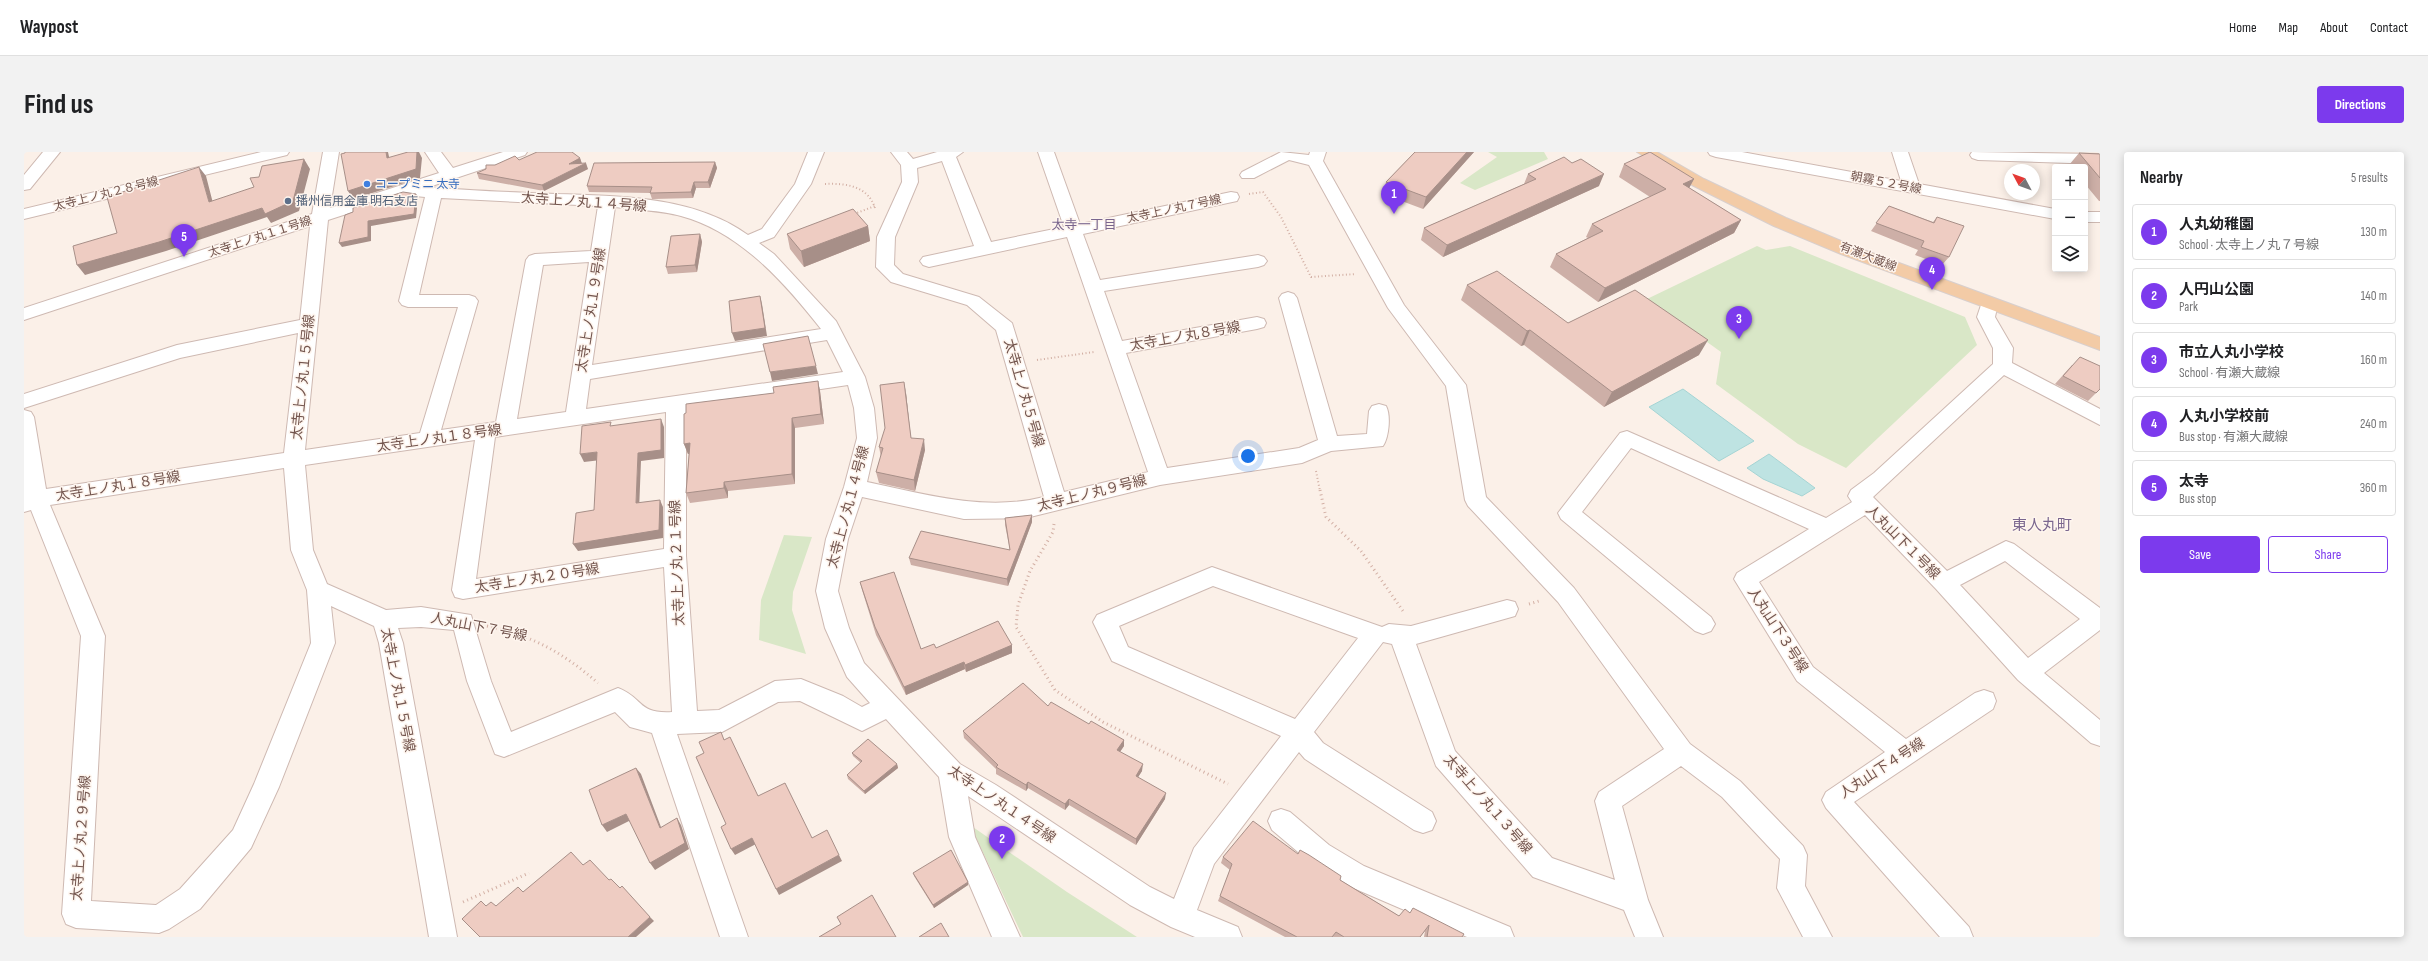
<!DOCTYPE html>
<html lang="en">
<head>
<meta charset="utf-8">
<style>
  body { margin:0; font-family:"Sofia Sans Condensed","Noto Sans JP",sans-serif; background:#f2f2f2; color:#202124 }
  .controls { position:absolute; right:12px; top:12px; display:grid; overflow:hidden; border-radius:4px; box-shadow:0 2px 10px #0003 }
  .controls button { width:36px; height:36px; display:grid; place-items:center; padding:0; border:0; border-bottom:1px solid #e0e0e0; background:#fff; color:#202124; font:20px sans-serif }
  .compass { position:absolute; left:1980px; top:12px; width:36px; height:36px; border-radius:50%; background:#fff; box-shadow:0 2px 10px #0003; rotate:311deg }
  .you { position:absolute; left:1224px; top:304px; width:14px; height:14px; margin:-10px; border:3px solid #fff; border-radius:50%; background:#1a73e8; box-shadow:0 0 0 6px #1a73e833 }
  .badge { display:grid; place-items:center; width:26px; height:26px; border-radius:50%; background:#7c3aed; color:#fff; font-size:13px; font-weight:700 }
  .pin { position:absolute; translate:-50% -33px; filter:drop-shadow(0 1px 2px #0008) }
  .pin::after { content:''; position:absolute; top:21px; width:14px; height:12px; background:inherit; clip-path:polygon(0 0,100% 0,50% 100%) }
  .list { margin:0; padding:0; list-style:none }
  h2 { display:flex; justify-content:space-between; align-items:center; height:52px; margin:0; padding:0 16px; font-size:17px }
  h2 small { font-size:13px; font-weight:400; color:#757577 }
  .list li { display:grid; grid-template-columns:26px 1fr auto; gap:12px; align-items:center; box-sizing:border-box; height:56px; margin:0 8px 8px; padding:0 8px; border:1px solid #e0e0e0; border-radius:4px }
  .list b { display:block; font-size:15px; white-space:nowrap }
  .list p { margin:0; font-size:13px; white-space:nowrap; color:#757577 }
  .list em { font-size:13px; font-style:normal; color:#757577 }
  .actions { display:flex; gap:8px; padding:12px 16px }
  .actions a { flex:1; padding:9px 0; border:1px solid #7c3aed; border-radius:4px; text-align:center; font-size:14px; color:#7c3aed }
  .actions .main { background:#7c3aed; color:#fff }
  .icon { flex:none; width:22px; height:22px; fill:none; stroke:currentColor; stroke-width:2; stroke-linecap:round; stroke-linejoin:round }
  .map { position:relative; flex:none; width:2076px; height:785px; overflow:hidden; border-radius:4px }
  header { display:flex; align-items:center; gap:24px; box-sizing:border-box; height:56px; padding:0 20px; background:#fff; border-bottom:1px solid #e0e0e0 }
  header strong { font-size:19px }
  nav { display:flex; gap:22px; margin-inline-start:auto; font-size:14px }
  .intro { display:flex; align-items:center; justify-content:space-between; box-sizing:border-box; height:96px; padding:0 24px }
  h1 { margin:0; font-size:28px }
  .button { padding:10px 18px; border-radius:4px; background:#7c3aed; color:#fff; font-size:14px; font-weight:700 }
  main { display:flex; gap:24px; padding:0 24px }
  aside { flex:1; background:#fff; border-radius:4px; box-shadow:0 2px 10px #0003 }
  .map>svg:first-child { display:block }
  .green { fill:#d9e7c7 }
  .water { fill:#bee3e2; stroke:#a5d4d4 }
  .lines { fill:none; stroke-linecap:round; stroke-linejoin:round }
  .minor-casing { stroke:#ceb9b2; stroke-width:2 }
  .major-casing { stroke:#d8cfcd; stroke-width:2 }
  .path-far1 { stroke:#d3b0a5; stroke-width:2; stroke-dasharray:1 2.5; stroke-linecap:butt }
  .path { stroke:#d3b0a5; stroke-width:3; stroke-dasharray:1 3.5; stroke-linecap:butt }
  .minor { fill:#fff; fill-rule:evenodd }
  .major { fill:#f3cba6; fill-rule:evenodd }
  .wall { fill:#cdafa7 }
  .shaded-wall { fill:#a78f88 }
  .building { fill:#eeccc2; stroke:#a78f88 }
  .shop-dot { fill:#3f7fe0; stroke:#fef5ee; stroke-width:1.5 }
  .service-dot { fill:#5c6f8a; stroke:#fef5ee; stroke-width:1.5 }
  .labels { text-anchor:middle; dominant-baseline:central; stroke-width:3; stroke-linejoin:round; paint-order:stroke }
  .far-street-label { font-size:12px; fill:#73554e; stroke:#fef5ee }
  .far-shop-label { font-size:12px; fill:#366cbe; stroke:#fef5ee; text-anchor:start }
  .far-service-label { font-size:12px; fill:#4e5e75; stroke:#fef5ee; text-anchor:start }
  .far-neighbourhood-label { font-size:13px; fill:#7a668e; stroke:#fef5ee }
  .street-label { font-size:14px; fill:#73554e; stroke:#fef5ee }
  .neighbourhood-label { font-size:15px; fill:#7a668e; stroke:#fef5ee }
</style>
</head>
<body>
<header>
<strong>Waypost</strong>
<nav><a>Home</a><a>Map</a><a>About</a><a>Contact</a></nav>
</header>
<div class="intro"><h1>Find us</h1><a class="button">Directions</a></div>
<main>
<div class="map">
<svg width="2076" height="785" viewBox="0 0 2076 785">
  <rect width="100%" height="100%" fill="#fbf0e8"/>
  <path class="green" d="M1464,0h56l4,7 -73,31 -15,-7 37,-26z
    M1733,94l9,4 24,-4 175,71 12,28 -131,123 -48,-24 -82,-60 5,-32 -74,-53z
    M760,383l28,2 -19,55 -1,18 14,44 -47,-14 2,-40z
    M946,673l97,67 70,45h-114z"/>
  <path class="water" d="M1659,237l71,52 -35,20 -70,-54z
    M1745,302l46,34 -13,8 -39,-17 -16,-11z"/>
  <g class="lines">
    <g class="minor-casing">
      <path id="minor" d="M19,0h17l-30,37 -6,1v-15z
        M237,0h28l-2,3 -263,64v-10z
        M299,0h16l-9,56 109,-35 -14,-21h16l12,16 50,-16h24l-2,3 -96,32c42,4 84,5 127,7 64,2 138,2 192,41l14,-6 33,-45 13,-32h16l-13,32 -37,53 -15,6 15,11 62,67 29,56 9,31 3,30 -10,44c59,12 117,30 177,15l-48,-167 -29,-25 -76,-23 -15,-15 1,-30 25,-55 -1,-17 -10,-13h16l6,7 24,-7h26l-7,5 35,85 73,-15 -26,-75h16l26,72 151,-32 6,1 2,4 -2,4 -154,33 17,46 158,-25 6,2 3,4 -3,4 -6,2 -154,24 18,50 135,-24 7,2 2,4 -2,4 -7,2 -131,24 41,115 132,-20 19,-8 -39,-142 3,-4 6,-2 6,2 3,4 40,138 30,-2 2,-23 3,-5 7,-2 7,2c5,9 3,31 -3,40l-52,5 -29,12 -142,22 -134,33 -62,1 -102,-22 -14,42 -10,52 11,37 15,35 96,101 36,21 154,102 24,12 20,-51 87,-112 -169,-75 -19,-39 4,-7 115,-48 170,60 7,-3 22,2 96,-26 8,2 3,7 -3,7 -99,28 39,107 97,107 63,22 -20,-79 4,-9 65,-43 -106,-147 -90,-96 -3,-6 -19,-114 -58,-78 -79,-143 -20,-5 -35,18h-12l-2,-3 2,-3 39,-20 28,3 1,-3h16l-3,9 81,144 62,80 20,112 88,91 116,156 50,37 63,65 4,9 -2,31 27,51h-29l-26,-49 3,-29 -58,-62 -41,-31 -59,40 26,94 15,37h-28l-11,-27 -91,-33 -97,-111 -44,-122 -9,-2 -69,90 9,11 109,69 4,9 -4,9 -9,3 -9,-3 -109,-71 -6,-7 -85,112 -17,46 41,17 4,10h-47l-24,-10 -41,-22 -162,-109 7,41 45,100h-28l-43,-100 -10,-60 -53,-58 -24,12 -62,-30 -22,1 -56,30 -45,2 71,203h-28l-68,-204 -22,-6 -15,-15 -111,45 -9,-3 -28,-73 -13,-51 -33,-3 -23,1 5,15 54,294h-28l-50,-294 -5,-17 -43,-20 4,37 -56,144 -28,61 -51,61 -31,20 -10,4 -83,-5 -10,-4 -4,-10 19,-278 -50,-126 -7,2v-102l7,2 3,5 12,72 238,-36 14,-120 -118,25 -156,50v-14l153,-49 123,-25 10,-94 -286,94v-12l288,-94zM918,9l32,85 -51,11 -3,4 3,4 6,2 138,-30 81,235 -84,20 -52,-169 -33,-26 -76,-23 -9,-9 1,-28 23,-55 -1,-14zM381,43l20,2 -26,104 3,4 6,2h50l-38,126 -115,17 23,-230zM417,46l157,8 -7,45 -56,3 -6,2 -3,4 -30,162 -55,8 37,-129 -3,-4 -6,-2h-50zM591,55c21,3 45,3 66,9 59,16 103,66 140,113l-229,36zM565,110l-23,150 -49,7 26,-154zM803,188l16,32 -257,37 4,-30zM824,233l6,23 3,30 -13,49 -18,52 -10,52 9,37 22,49 23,26 -8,4 -19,-11 -42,-17 -26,2 -56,29 -22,1 -11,-155v-147zM642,260l-2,137 -188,30 19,-142zM451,288l-23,150 3,7 8,2 201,-32 8,145c-35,2 -28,-14 -54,-24l-107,44 -20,-51 -20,-66 -50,-8 -35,3 -59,-26 -14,-34 -8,-85zM260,316l7,82 16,40 4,53 -57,141 -21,46 -53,59 -24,16 -65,-4 14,-265 -55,-131zM1189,434l145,52 -63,81 -167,-72 -9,-21z
        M1684,0h34l159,29 -9,-29h16l11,32 136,25v10l-339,-62 -6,-2z
        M1948,0l128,2v10l-122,-4 -6,-2 -2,-3z
        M2061,60h15v10h-15z
        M1965,145l6,2 3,4 -3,14 18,31 -1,15 88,46v16l-96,-50 -131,122 74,74 59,-30 8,3 86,64v22l-56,43 56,47v26l-9,-3 -73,-63 -82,-91 -71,-74 -106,67 54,85 93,72 69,-46 9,-3 9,3 3,8 -3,8 -139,93 115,125 4,10h-33l-114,-129 -4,-8 4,-8 59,-40 -88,-71 -63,-102 3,-6 72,-44 -178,-81 -49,64 129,105 4,7 -4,7 -8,3 -8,-3 -134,-112 -3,-6 62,-80 7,-2 199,87 26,-16 -4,-6 3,-6 23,-17 119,-109v-16l-16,-31 6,-18zM1981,409l75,58 -52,39 -68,-73z
        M1257,657l9,3 39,33 35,21 146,61 4,10h-47l-123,-53 -33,-21 -39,-33 -4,-9 4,-9z"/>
    </g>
    <g class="major-casing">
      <path id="major" d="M1613,0h20l47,27 82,39 67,28 247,91v13l-259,-96 -67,-28 -82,-41z"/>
    </g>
    <path class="path-far1" d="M801,32c21,-1 43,2 50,24
      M1225,42l14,-2 18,25 30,60 45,-3
      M830,62l21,-8
      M1013,208l57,-8
      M1292,319l4,20"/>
    <path class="path" d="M1296,338l6,27 35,34 42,60
      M1030,372l-1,8 -23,39 -12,34 -2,22 39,63 48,32 125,62
      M1505,452l10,-3
      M463,474c46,10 75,26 111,57
      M439,750l66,-29"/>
    <use href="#minor" class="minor"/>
    <use href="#major" class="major"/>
  </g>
  <path class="wall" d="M1391,0h59l-51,57 -40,-15 3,-12z
    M2055,1l21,1v47h-1l-14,-17v-17h-14l-2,-2z
    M556,6l2,6 6,5 -44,22 -65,-12 -2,-6 18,-8 24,-5z
    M691,10l2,6 -7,20h-14l-3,10 -39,1h-2l-2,-6 -61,-1 -2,-6z
    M1600,12l70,15 -5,9 52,32 -7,13 -136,69 -48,-35 6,-13 32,-16 -2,-1 6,-13 58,-27 -31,-20z
    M1504,22l71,12 -156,71 -22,-17 3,-12 100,-44z
    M1865,54l44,16 4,-5 12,40 -7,8 -27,-10 3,-5 -47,-19z
    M844,74l2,15 -66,26 -14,-18 -3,-15z
    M676,82l2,8 -5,30 -29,2 -2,-7z
    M1443,133l101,38 131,32 -95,52 -80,-62 -3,1 -60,-46z
    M2048,213l24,28 -8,8 -33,-17z
    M794,229l2,10 4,33 -29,4v56l-67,7v7l-38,5 -4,-10 3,-39h-1l-4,-10 90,-51z
    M882,241l5,45 14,12 -10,41 -36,-8 -3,-11 5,-15 -2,-10z
    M1008,363v7l-24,64 -97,-21 -2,-7 101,-8 -5,-25v-7z
    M836,430l61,67 15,-1 76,-3v8l-46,19 -1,-3 -59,26 -30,-60 -14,-45z
    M1065,572l35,16v6l-4,6 22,19 -4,6 27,22 -29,46 -67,-40 -4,5 -37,-22 -2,3 -30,-17v-5l-32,-31 -1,-7z
    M828,601l45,11 1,4 -33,26 -17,-15 -1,-4 14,-12 -8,-7z
    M1274,702l101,62 11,-3 52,24h-38l1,-6 -5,6h-135l-67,-36 12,-31 -9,-7 2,-6z
    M889,721l55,12 -34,23 -20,-32z"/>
  <path class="shaded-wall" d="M362,0h2l3,14 -4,-8z
    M393,0h2l3,6 -2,20 -67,21 -5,-8z
    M1443,0h7l-51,57 3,-12z
    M556,6l2,6h-13z
    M280,7l6,10 -11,42 -28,12 -4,-6 -101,34 -81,24 -8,-10 185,-57z
    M691,10l2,6 -7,20 -2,-6z
    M562,11l2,6 -44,22 -2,-6z
    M175,15l7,9 9,35 -6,-9z
    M1580,22l-5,12 -156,71 4,-12z
    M1670,27l-7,13 -4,-8z
    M670,30l2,6 -3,10 -2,-6z
    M392,42l2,4 -2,20 -45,8v15l-29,6 -3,-4 29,-22z
    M1717,68l-7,13 -136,69 7,-14z
    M844,74l2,15 -66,26 -3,-16z
    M676,82l2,8 -5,30 -2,-7z
    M736,144l2,8 5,32 -32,5 -3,-8z
    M1506,178l-6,15 -3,1 6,-15z
    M1684,188l-9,15 -95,52 8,-15z
    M792,214l2,8 -46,7 -2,-9z
    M794,229l2,10 4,33 -3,-10z
    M880,230l2,11 6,56 -1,-11z
    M768,266l3,10v56l-3,-10z
    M637,267l3,8v31l-23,3 -2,50 -3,-8 2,-50z
    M900,287l1,11 -10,41 -1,-11z
    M666,291l3,10 -5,1 -4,-10z
    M573,300l4,8 -17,2 -4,-8z
    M700,330l4,9v7l-4,-10z
    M636,348l3,7v31l-85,13 -5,-7z
    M1008,363v7l-24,64 -1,-7z
    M988,493v8l-46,19 -1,-7z
    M940,510l1,7 -59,26 -2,-8z
    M1100,588v6l-7,10v-6z
    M873,612l1,4 -33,26 -1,-3z
    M1119,612l-1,7 -7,11 1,-6z
    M612,616l5,6 23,61 -4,-7z
    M1004,630v6l-2,3v-6z
    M1142,641l-1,6 -29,46v-6z
    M1045,647v6l-4,5v-6z
    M602,662l5,6 -24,12 -5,-7z
    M653,666l4,7 8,24 -34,21 -5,-7z
    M728,686l4,6 -21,11 -4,-6z
    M815,703l3,6 -63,34 -3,-6z
    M944,730v3l-34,23 -1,-3z
    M626,765l4,4 -18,16h-8z"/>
  <path class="building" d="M321,0h41l1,6 21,-6h9l-1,17 -68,22 -7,-37 4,-1z
    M513,0h35l8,6 -11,6 17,-1 -44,22 -65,-12 9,-4v-4h9l20,-9 4,4z
    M1391,0h52l-41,45 -40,-15z
    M1626,0l44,27 -11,5 58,36 -136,68 -49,-34 47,-23 -11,-7 74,-35 -42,-25z
    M2055,1l21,1v24z
    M1540,5l8,6 9,-4 23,15 -157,71 -23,-17 112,-49 -8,-5z
    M280,7l-11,42 -28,13 -3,-6 -103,34 -82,23 -4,-19 44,-13 -10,-36 92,-30 10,35 45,-15 -4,-9 9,-1 3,-11z
    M691,10l-7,20h-14l-3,10 -39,1h-2l2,-6 -65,-1 7,-23z
    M379,40l13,2 -2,20 -46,7v16l-29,6 6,-28 8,-3v-4z
    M1865,54l45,17 3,-6 27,9 -15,31 -28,-10 3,-6 -48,-18z
    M829,57l15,17 -67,25 -14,-17z
    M676,82l-5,31 -29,2 5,-31z
    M1473,119l71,52 67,-33 73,50 -96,52 -82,-62 -3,1 -60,-46z
    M736,144l5,32 -33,5 -3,-32z
    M784,184l8,30 -46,6 -7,-28z
    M2056,205l20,9v23l-4,4 -33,-17z
    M794,229l3,33 -29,4v56l-68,8v6l-38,5 4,-50 -6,1v-30l2,-1v-9l88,-11 -1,-6z
    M880,230l7,56 13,1 -10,41 -38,-8 7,-24 -4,-1 6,-19 -5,-43z
    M637,267v31l-23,3 -2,50 24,-3 -1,30 -86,14 3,-31 18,-3 3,-58 -17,2 2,-28 29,-4 -1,4z
    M1008,363l-25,64 -98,-21 12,-27 89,19 -5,-32z
    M870,420l27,77 13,-5 2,4 62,-27 14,24 -47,20 -1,-3 -60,25 -29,-60 -15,-45z
    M999,531l25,23 3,-4 38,22 2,-3 33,19 -7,10 26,14 -7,12 30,17 -30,46 -67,-40 -4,5 -37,-22 -2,3 -30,-18 2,-2 -35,-34z
    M697,580l3,8 6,-3 28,59 27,-13 27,55 15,-8 12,25 -63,34 -24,-51 -21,11 -10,-22 5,-3 -30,-67 8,-4 -5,-11z
    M844,587l29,25 -33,27 -17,-16 15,-14 -10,-8z
    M612,616l24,60 17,-10 8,25 -35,20 -24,-49 -24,11 -13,-35z
    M1229,669l45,33 2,-4 9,5 32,21 -1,4 59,36 6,-7 5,4 3,-5 51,26 -2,3h-35l2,-12 -9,12h-76l-8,-5 -4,5h-35l-77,-41 12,-32 -9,-7z
    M927,698l17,32 -35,23 -20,-32z
    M547,700l12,13 7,-5 19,20 2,-1 9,9 2,-2 28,31 -22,20h-148l-18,-18 19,-18 5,5 5,-4 5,4 22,-19 5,5z
    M848,743l24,42h-77l22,-13 -4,-7z
    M917,771l8,14h-30z"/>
  <circle class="shop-dot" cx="343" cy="32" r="4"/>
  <circle class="service-dot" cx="264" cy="49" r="4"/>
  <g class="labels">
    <g class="far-street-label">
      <text transform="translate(1862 31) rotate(11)">朝霧５２号線</text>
      <text transform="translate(82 42) rotate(-14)">太寺上ノ丸２８号線</text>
      <text transform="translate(1150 57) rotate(-12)">太寺上ノ丸７号線</text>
      <text transform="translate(236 85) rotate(-18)">太寺上ノ丸１１号線</text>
      <text transform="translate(1844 105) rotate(21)">有瀬大蔵線</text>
    </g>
    <g class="far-shop-label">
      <text x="351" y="32">コープミニ 太寺</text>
    </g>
    <g class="far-service-label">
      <text x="272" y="49">播州信用金庫 明石支店</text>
    </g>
    <g class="far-neighbourhood-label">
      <text x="1060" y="73">太寺一丁目</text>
    </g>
    <g class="street-label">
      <text transform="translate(560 50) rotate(4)">太寺上ノ丸１４号線</text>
      <text transform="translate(567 158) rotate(-81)">太寺上ノ丸１９号線</text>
      <text transform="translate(1161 184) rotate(-10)">太寺上ノ丸８号線</text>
      <text transform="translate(279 225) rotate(-84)">太寺上ノ丸１５号線</text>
      <text transform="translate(1000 241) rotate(74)">太寺上ノ丸５号線</text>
      <text transform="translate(415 286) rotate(-8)">太寺上ノ丸１８号線</text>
      <text transform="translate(94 334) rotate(-9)">太寺上ノ丸１８号線</text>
      <text transform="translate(1068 341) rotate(-14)">太寺上ノ丸９号線</text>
      <text transform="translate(824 355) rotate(-75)">太寺上ノ丸１４号線</text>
      <text transform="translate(1879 390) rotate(45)">人丸山下１号線</text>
      <text transform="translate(653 411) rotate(-92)">太寺上ノ丸２１号線</text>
      <text transform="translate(513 426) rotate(-9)">太寺上ノ丸２０号線</text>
      <text transform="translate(455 475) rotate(11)">人丸山下７号線</text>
      <text transform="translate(1754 478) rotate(57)">人丸山下３号線</text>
      <text transform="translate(374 538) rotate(79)">太寺上ノ丸１５号線</text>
      <text transform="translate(1858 616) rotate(-33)">人丸山下４号線</text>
      <text transform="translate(978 652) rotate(34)">太寺上ノ丸１４号線</text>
      <text transform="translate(1464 652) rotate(49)">太寺上ノ丸１３号線</text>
      <text transform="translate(57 686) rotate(-86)">太寺上ノ丸２９号線</text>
    </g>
    <g class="neighbourhood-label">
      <text x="2018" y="373">東人丸町</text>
    </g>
  </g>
</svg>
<div class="controls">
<button>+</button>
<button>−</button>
<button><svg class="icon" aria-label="layers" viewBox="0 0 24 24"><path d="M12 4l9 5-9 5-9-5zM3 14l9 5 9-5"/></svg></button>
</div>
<svg class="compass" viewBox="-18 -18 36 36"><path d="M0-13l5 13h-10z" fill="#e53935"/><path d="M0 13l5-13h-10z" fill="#757577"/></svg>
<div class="you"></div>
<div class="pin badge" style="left:1370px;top:62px">1</div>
<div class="pin badge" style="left:978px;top:707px">2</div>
<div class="pin badge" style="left:1715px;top:187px">3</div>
<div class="pin badge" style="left:1908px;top:138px">4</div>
<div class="pin badge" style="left:160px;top:105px">5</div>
</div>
<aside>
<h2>Nearby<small>5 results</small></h2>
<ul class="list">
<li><span class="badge">1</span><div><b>人丸幼稚園</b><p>School · 太寺上ノ丸７号線</p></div><em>130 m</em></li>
<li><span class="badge">2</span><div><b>人円山公園</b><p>Park</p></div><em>140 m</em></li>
<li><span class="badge">3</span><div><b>市立人丸小学校</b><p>School · 有瀬大蔵線</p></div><em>160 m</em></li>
<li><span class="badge">4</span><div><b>人丸小学校前</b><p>Bus stop · 有瀬大蔵線</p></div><em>240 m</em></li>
<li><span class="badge">5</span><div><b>太寺</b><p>Bus stop</p></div><em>360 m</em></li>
</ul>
<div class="actions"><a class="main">Save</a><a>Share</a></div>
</aside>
</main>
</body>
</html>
